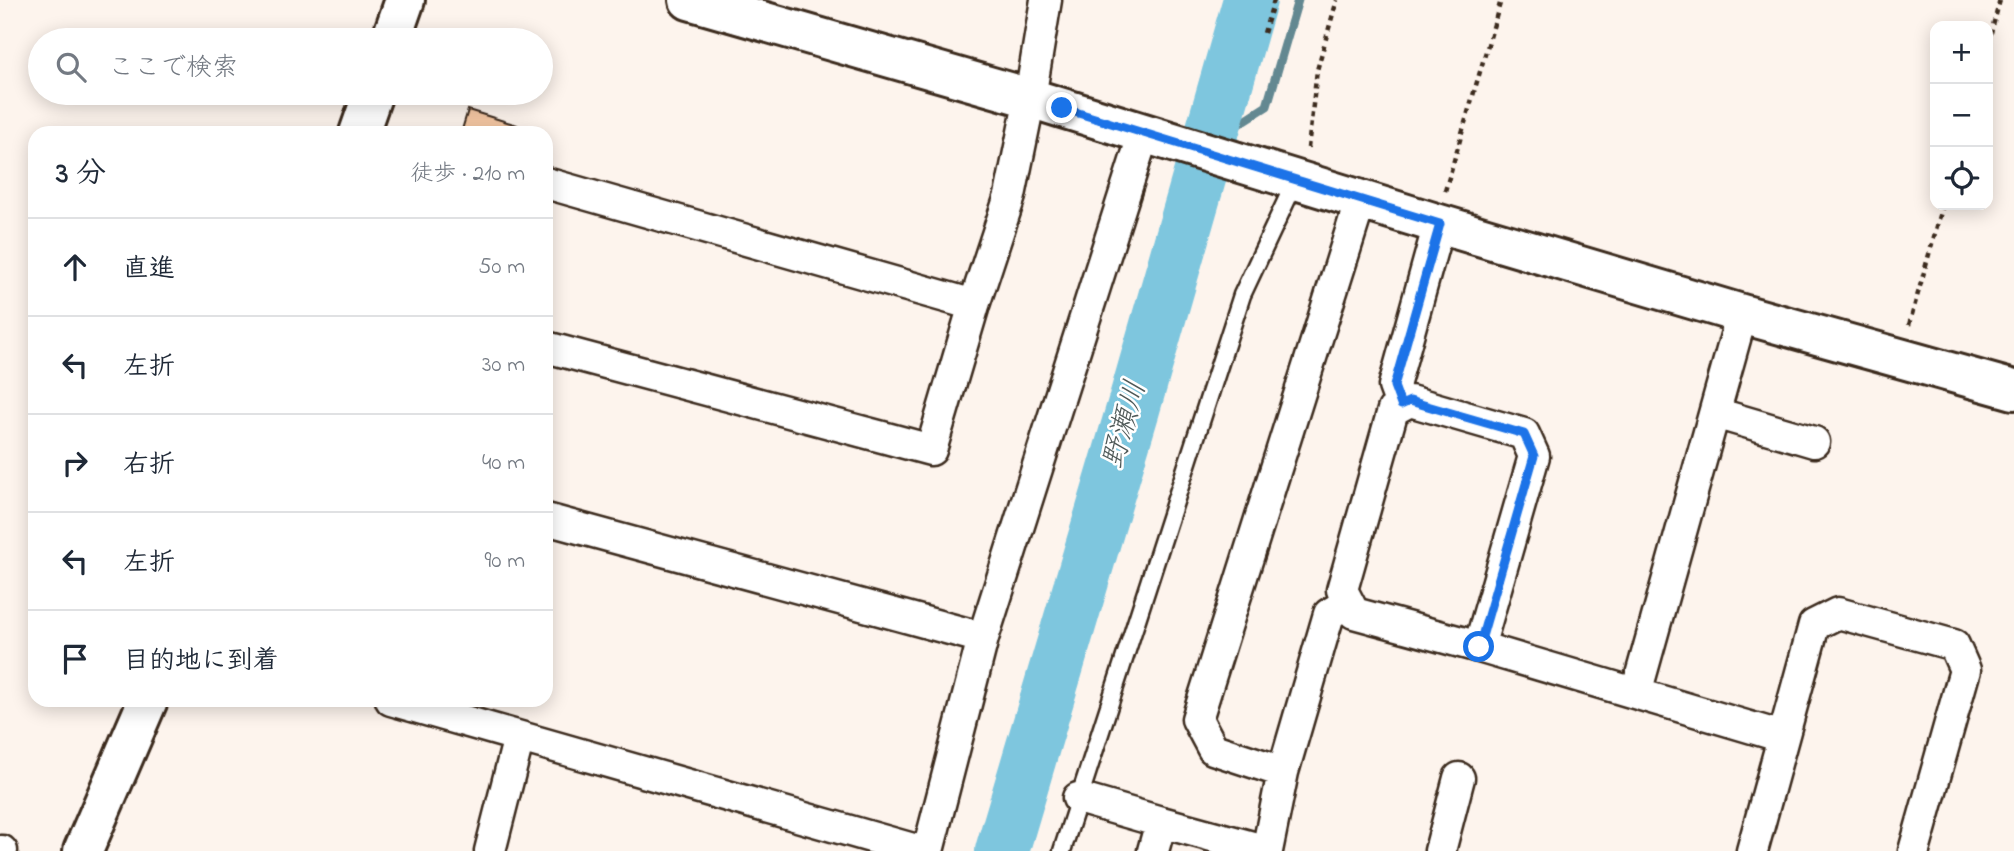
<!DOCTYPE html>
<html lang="ja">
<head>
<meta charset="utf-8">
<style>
  body { margin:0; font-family:"Indie Flower","Klee One",sans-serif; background:#f2f2f3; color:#1f2937 }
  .controls { position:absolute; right:21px; top:21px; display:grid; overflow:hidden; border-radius:14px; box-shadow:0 4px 18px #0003 }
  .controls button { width:63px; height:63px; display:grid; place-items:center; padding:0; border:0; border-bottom:2px solid #e0e1e3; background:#fff; color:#1f2937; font:35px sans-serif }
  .stop { position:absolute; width:21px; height:21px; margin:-16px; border:5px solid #1a73e8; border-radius:50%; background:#fff }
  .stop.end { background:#1a73e8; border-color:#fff; box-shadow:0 2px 7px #0008 }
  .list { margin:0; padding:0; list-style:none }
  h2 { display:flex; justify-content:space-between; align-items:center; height:91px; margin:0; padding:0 28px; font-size:30px }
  h2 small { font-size:23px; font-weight:400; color:#747a83 }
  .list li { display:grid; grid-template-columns:46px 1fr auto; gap:21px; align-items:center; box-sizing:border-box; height:98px; padding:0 28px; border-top:2px solid #e0e1e3 }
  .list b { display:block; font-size:26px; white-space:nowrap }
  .list em { font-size:23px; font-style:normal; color:#747a83 }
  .icon { flex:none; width:38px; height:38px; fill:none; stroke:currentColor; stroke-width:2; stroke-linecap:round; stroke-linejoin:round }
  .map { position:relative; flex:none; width:2014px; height:851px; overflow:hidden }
  .search { position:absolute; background:#fff; box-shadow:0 4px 18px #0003; left:28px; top:28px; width:525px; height:77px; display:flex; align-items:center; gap:18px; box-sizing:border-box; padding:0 24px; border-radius:38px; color:#747a83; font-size:26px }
  .panel { position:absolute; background:#fff; box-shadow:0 4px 18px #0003; left:28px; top:126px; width:525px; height:581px; border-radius:21px }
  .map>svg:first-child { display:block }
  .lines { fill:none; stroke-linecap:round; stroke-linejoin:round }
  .stream { stroke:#638891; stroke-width:9 }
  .river { stroke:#7ec6de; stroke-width:54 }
  .building { fill:#f4c7a3; stroke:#3b2a1e; stroke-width:2 }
  .lane-casing { stroke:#3b2a1e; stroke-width:21 }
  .street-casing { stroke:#3b2a1e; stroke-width:35 }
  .secondary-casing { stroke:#3b2a1e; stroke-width:44 }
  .path { stroke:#3b2a1e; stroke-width:4.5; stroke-dasharray:5 5; stroke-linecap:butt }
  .lane { stroke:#fff; stroke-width:16 }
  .street { stroke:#fff; stroke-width:30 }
  .secondary { stroke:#fff; stroke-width:38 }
  .route { stroke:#1a73e8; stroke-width:9 }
  .labels { text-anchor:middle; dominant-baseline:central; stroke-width:5; stroke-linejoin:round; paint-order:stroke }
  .water-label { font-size:30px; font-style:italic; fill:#4f5958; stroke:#fff }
</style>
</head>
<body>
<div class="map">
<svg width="2014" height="851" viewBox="0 0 2014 851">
  <rect width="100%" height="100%" fill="#fdf4ed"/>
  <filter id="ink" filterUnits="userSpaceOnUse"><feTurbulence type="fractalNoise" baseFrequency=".0143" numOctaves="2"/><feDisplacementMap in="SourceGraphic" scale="14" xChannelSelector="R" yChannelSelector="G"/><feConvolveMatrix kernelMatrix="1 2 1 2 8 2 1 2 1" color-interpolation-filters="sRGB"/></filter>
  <g filter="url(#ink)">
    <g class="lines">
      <path class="stream" d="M1212,141l55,-35 31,-106"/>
      <path class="river" d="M1002,851l131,-442 117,-409"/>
    </g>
    <path class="building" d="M468,110l49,15 -3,8h-53z"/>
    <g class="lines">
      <g class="lane-casing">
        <path id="lane" d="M1062,851l180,-556 54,-115"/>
      </g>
      <g class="street-casing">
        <path id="street" d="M546,183l428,122
          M546,347l385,103 43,-145 36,-109 20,-98 16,-98
          M1401,405l-7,-19 45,-162
          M1715,413l99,29
          M546,519l437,119 161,-505
          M1479,647l55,-191 -10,-22 -114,-33 -17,9 -51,180 12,23 125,34 304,90
          M1636,693l106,-379
          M391,700l529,151
          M1283,772l-70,-23 -16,-30 164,-520
          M1078,798l83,24
          M0,851h2
          M490,851l29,-114
          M928,851l55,-213
          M1153,851l8,-29 106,29
          M1267,851l16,-79 46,-158 19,-11
          M1440,851l19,-73
          M1752,851l62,-226 24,-12 116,32 11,25 -51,181"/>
      </g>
      <g class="secondary-casing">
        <path id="secondary" d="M689,0l341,98 409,126 303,90 272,76
          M391,40l14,-40
          M359,133l14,-40
          M83,851l65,-151"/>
      </g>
      <path class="path" d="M1264,33l10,-33
        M1988,44l12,-44
        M1308,148l9,-78 20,-70
        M1445,191l56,-191
        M1909,325l34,-120"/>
      <use href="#lane" class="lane"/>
      <use href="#street" class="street"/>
      <use href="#secondary" class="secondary"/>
    </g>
  </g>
  <g class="lines" filter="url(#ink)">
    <path class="route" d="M1062,108l378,116 -46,162 7,19 9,-4 114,33 10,22 -55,191"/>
  </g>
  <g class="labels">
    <g class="water-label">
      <text transform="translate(1126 425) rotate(-74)">野瀬川</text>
    </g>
  </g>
</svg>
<div class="controls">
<button>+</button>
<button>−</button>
<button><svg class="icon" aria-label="locate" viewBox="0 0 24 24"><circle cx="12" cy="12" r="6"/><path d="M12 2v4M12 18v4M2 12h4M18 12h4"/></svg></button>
</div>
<div class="stop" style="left:1479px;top:647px"></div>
<div class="stop end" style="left:1062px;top:108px"></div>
<div class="search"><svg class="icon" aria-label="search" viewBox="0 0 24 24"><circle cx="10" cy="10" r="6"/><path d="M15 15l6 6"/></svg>ここで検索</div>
<section class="panel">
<h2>3 分<small>徒歩 · 210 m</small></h2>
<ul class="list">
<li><svg class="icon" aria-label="ahead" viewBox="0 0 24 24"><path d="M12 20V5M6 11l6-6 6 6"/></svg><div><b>直進</b></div><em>50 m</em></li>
<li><svg class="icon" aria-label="left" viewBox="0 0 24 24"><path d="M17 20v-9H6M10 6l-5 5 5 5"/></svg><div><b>左折</b></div><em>30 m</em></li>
<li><svg class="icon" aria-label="right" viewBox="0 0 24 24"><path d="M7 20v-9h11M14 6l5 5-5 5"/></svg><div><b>右折</b></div><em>40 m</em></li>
<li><svg class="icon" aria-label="left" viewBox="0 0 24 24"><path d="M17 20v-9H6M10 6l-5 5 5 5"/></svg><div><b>左折</b></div><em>90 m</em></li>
<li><svg class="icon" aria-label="arrive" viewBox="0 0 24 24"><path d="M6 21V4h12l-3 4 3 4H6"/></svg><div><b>目的地に到着</b></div></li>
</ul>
</section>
</div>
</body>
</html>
